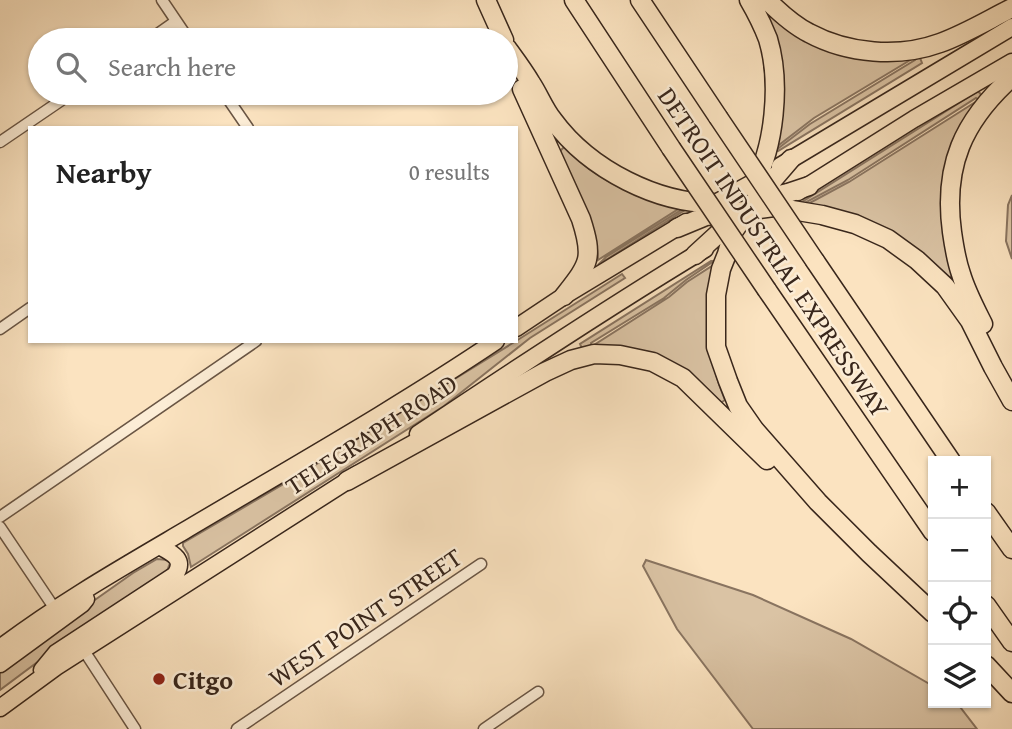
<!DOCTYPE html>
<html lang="en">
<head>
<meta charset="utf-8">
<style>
  body { margin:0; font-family:"Gentium Book Plus",serif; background:#f2f2f2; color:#222 }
  .controls { position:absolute; right:21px; bottom:21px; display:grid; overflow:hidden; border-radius:0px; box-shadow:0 2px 5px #0004 }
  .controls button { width:63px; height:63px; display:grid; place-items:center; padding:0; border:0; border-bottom:2px solid #e0e0e0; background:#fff; color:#222; font:35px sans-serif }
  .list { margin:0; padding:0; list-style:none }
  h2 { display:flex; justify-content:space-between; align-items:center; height:91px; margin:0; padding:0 28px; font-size:30px }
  h2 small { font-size:23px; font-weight:400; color:#767676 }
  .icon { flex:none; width:38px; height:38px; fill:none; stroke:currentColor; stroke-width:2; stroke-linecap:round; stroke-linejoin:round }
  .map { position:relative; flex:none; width:1012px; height:729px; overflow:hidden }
  .search { position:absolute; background:#fff; box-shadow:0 2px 5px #0004; left:28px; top:28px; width:490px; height:77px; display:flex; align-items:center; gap:18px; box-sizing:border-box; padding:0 24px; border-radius:38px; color:#767676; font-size:26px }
  .panel { position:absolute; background:#fff; box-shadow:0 2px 5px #0004; left:28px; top:126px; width:490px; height:217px; border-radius:0px }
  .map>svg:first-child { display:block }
  .green { fill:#dac3a4; stroke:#897460; stroke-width:2 }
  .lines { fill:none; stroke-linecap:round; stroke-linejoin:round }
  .minor-casing { stroke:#695544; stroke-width:13 }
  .trunk-casing { stroke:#38261b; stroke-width:19 }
  .motorway-casing { stroke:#38261b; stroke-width:21 }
  .minor { stroke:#fcedd6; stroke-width:10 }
  .trunk { stroke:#fbe3c0; stroke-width:16 }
  .motorway { stroke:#fbe3c0; stroke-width:18 }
  .motorway-bridge-casing { stroke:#38261b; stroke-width:21; stroke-linecap:butt }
  .motorway-bridge { stroke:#fbe3c0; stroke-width:18 }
  .poi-dot { fill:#8f2418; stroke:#fcedd6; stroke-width:2.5 }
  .labels { text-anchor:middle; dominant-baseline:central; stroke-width:5; stroke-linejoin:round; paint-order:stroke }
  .street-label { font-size:26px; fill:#38261b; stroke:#fcedd6 }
  .poi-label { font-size:26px; font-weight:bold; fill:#38261b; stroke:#fcedd6; text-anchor:start }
</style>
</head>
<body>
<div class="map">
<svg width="1012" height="729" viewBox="0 0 1012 729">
  <rect width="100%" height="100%" fill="#fbe3c0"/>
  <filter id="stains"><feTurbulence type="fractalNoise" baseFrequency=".00286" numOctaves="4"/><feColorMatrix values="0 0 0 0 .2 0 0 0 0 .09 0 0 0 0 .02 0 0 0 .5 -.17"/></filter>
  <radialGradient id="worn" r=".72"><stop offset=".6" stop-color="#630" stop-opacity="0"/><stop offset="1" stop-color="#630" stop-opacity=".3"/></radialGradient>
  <path class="green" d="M774,15l20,15 118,26v3l-98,59 -39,30 -7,-130z
    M915,55h4l3,8 -144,88 -2,-1 34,-26 105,-64z
    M978,91l5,6 -2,4 -5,-3 -128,82 -47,25 1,-3z
    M977,101l2,3 -19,31 -5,138 -7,6 -144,-73 45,-24z
    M563,148h2c18,18 41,34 64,43 17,7 36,10 54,15l-85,54c0,-33 -26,-77 -40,-107z
    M1012,195v64l-6,-18 2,-36z
    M686,207l2,1 -90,57 8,-8z
    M711,261h3l-28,19 -22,18 -73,45 1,7 -9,1 -3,-7z
    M715,264c-11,49 -10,89 10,136l-6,4 -24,-22 -100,-32 -1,-5 75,-48 18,-15z
    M622,274l3,4 -95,60 -86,68 -253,161 -3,-13 -5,-8v-3l116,-68 217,-134z
    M157,559l11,1 2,3 -3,8 -6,6 -98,66 -63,47v-23l133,-94z
    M646,560l107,35 98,44 82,47v17h24l20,26h-224l-76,-100 -34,-63z"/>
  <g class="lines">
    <g class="minor-casing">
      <path id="minor" d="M162,0l27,40
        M149,40l27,-19
        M224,93l24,35
        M0,142l72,-49
        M0,329l30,-21
        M0,517l256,-176
        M0,527l55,82
        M83,649l52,80
        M237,729l244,-165
        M484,729l54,-37"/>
    </g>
    <g class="trunk-casing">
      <path id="trunk" d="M780,166l232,-139
        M798,192l116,-73 98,-57
        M710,206l51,-28
        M516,328l48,-32 122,-74
        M418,434c94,-63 189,-126 287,-185
        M0,648c58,-44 121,-80 184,-117 104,-62 211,-122 312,-190
        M0,664l82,-60 4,-5
        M42,670l14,-17 119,-78c11,-16 -3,-22 -16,-29
        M0,708l56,-41 302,-193"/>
    </g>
    <g class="motorway-casing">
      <path id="motorway" d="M486,0l18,40
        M574,0l97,148
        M640,0l78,117
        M749,0c7,12 14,26 19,39 13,43 7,110 -16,148
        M767,0c13,13 26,25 42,33 39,21 90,25 131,10 25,-9 48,-23 72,-35
        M507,48c8,11 17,23 24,35 8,12 13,26 22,37 36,49 106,86 168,83
        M522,89l59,130c13,40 8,45 -17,77
        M791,159l-37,43 -21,30 -6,22 -6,15 -5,26v52l12,34 10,25 16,23 64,73 51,51 64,60
        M759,200l29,-7 21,-7
        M677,228l29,-12 68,-9 48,8 33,9 33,15 29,21 28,26 25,35 23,46 19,34
        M695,255l24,-22 13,-17
        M815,261l136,200
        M767,290l166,242
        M983,324c-8,-16 -17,-33 -22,-50 -5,-14 -7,-28 -9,-42 -9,-66 11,-111 60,-155
        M347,481l198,-109 26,-12 23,-6 26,1 33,7 30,16 84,82
        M986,512l26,37
        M986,605l26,37
        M986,665l26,28"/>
    </g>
    <use href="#minor" class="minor"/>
    <use href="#trunk" class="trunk"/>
    <use href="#motorway" class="motorway"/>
    <g class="motorway-bridge-casing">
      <path id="motorway-bridge" d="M718,117l97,144
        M671,148l96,142"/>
    </g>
    <use href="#motorway-bridge" class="motorway-bridge"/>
  </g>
  <circle class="poi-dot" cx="159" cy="679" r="7"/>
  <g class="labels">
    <g class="street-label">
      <text transform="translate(774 252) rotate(56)">DETROIT INDUSTRIAL EXPRESSWAY</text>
      <text transform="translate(371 434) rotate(-33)">TELEGRAPH ROAD</text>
      <text transform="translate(365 617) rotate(-34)">WEST POINT STREET</text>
    </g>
    <g class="poi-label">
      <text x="173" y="679">Citgo</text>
    </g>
  </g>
  <rect width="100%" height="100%" filter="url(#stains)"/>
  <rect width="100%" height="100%" fill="url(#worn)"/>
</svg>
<div class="controls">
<button>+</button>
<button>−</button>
<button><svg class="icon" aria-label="locate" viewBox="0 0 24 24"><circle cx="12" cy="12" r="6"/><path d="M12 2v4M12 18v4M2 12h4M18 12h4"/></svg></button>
<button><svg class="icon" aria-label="layers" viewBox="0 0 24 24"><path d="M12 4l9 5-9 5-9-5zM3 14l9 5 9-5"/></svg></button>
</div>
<div class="search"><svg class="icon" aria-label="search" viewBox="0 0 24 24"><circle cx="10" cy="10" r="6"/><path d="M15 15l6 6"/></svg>Search here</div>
<section class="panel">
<h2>Nearby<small>0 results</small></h2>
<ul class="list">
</ul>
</section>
</div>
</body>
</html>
